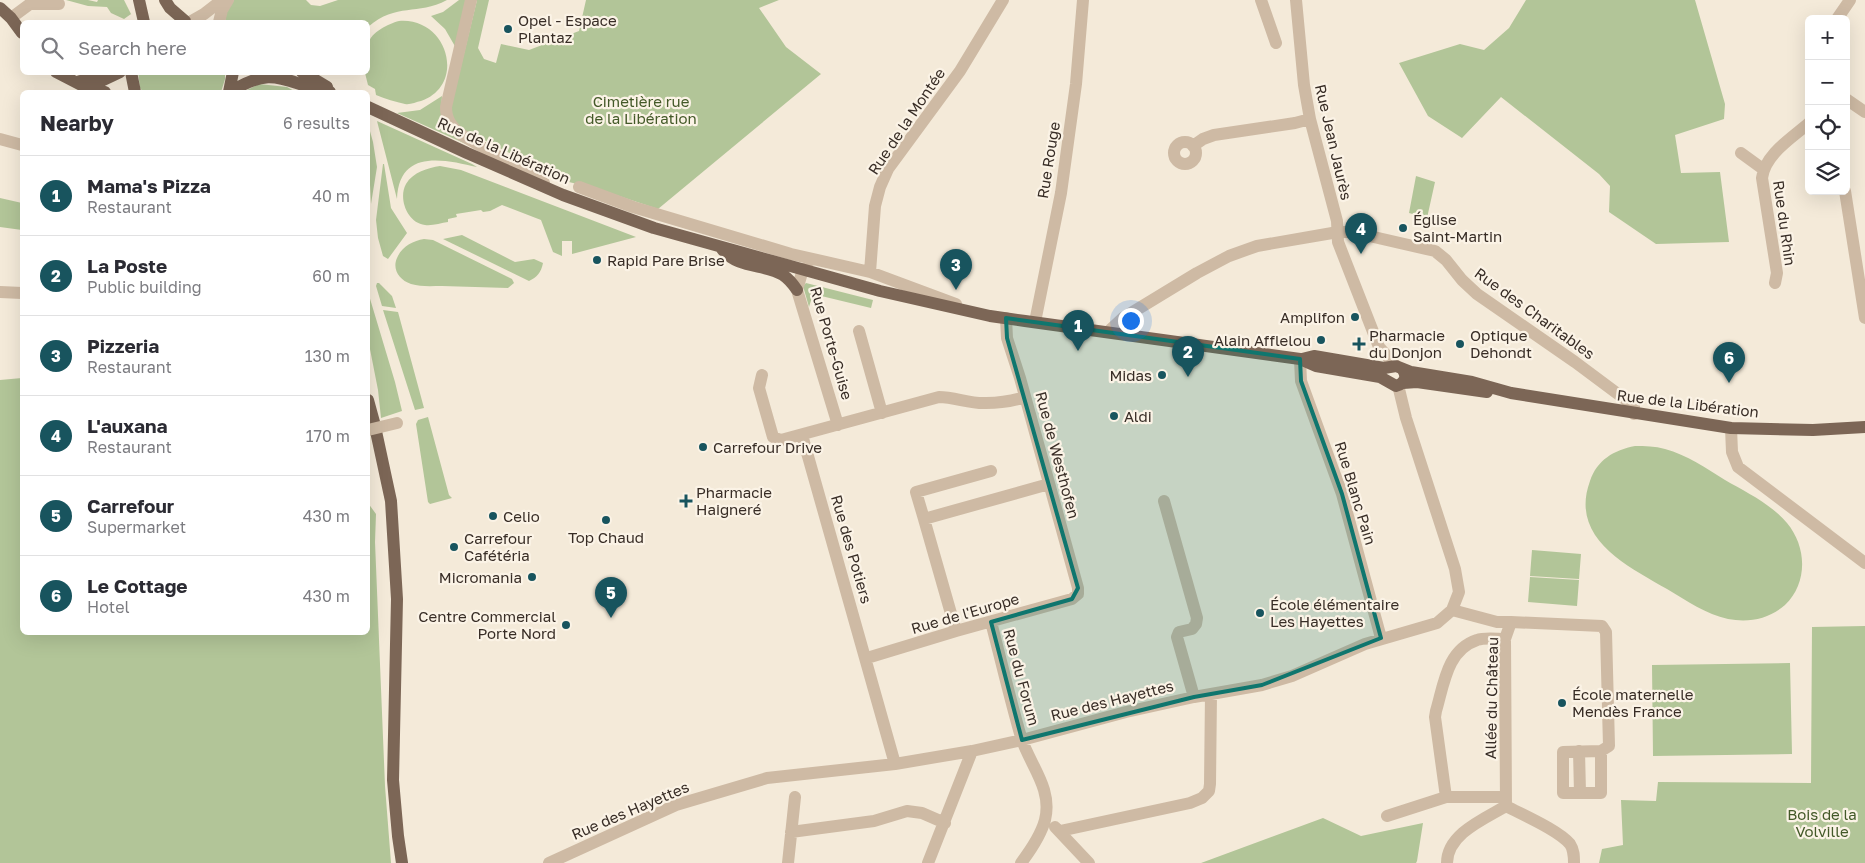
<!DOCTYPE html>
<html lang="en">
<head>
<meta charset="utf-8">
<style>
  body { margin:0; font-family:"Golos Text",sans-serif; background:#f2f2f3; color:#2b2b33 }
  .controls { position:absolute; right:15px; top:15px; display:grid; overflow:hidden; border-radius:8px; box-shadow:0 5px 20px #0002 }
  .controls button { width:45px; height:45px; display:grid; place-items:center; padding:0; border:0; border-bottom:1px solid #e1e1e2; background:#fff; color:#2b2b33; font:25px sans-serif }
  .you { position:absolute; left:1130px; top:320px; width:18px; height:18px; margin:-12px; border:4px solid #fff; border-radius:50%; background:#1a73e8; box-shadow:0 0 0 8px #1a73e833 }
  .badge { display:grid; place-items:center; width:32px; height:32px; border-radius:50%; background:#18545e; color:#fff; font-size:16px; font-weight:700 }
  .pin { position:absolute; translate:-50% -41px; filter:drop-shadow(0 1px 2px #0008) }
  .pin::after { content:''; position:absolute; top:26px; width:18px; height:15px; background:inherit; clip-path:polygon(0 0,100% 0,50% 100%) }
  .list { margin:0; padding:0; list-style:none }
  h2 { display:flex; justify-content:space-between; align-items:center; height:65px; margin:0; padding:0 20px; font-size:21px }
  h2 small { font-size:16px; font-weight:400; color:#7c7c81 }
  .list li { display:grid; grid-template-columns:32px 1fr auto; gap:15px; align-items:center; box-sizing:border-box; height:80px; padding:0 20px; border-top:1px solid #e1e1e2 }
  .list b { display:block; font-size:19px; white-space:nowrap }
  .list p { margin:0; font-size:16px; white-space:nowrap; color:#7c7c81 }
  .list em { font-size:16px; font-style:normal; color:#7c7c81 }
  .icon { flex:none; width:28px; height:28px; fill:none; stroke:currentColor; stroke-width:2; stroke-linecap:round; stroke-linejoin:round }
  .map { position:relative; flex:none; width:1865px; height:863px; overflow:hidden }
  .search { position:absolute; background:#fff; box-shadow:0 5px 20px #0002; left:20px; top:20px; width:350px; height:55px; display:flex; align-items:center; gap:12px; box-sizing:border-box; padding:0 18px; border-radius:8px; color:#7c7c81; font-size:19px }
  .panel { position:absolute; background:#fff; box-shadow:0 5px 20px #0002; left:20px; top:90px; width:350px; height:545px; border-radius:8px }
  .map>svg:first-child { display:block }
  .green { fill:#b2c598 }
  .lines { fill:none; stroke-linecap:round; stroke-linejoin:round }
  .minor { stroke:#cebaa4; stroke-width:12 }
  .major { stroke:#7c6656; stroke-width:12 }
  .minor-bridge { stroke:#cebaa4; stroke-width:12 }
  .marked { fill:#0f766e; fill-opacity:0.2; stroke:#0f766e; stroke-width:4; stroke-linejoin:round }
  .poi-dot { fill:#18545e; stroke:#fbf3e6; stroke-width:2 }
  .labels { text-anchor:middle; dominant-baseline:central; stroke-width:4.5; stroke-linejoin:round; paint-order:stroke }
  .poi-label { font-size:15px; fill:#382d26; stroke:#fbf3e6; text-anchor:start }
  .park-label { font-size:15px; fill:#435928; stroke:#fbf3e6 }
  .street-label { font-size:15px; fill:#382d26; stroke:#fbf3e6 }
</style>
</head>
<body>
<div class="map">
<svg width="1865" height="863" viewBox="0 0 1865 863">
  <rect width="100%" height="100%" fill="#f4ead9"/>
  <path class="green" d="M66,0h22l9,2 1,-2h26l11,22 -4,-8 -7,5 -13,-6 -4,-6 -19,-1z
    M234,0h72l5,5 9,1 18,-6h109c-30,16 -50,2 -79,27v-5h-143l1,-9z
    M459,0h9l-12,48 -11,-19 -14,-13 12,-4z
    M477,0h12l-11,48 6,11 12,4 5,-19 28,6 50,-19 7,-31h193l-20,8 27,39 35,27 -163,135 -57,-19 -36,-9 -101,-51 -11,-9 -3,-10z
    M1526,0h169l30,104 -1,15 -49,16 6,38 39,-1 9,70 -73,2 -47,-32 1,-26 -11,-12 -98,-77 -39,41 -34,-22 -29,-53 61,-19 24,6 25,-22z
    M399,21c49,-4 68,64 22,80 -5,1 -11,4 -16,3 -9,-2 -20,-5 -29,-9l-1,-6 -7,-4 -3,-12 3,-1c0,-8 -3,-20 0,-28 3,-12 20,-20 31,-23z
    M138,72l87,1v6l-4,13h-78l-3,-4z
    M259,84l28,3 9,5h-53z
    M442,96l-1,18 36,35 -80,-36 23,-3z
    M377,121l95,43 5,3c-34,-8 -78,-18 -80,32z
    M368,124l5,18 4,25 -6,37c-1,-27 -4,-53 -3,-80z
    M383,164h1l7,44 16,25 -19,26 -5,-3 -5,-18 -2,-18z
    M440,166l21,4 175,67 -64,17v-13h-10v15l-9,-4 -12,-32 -39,-15 -12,6 -7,1 -2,-2 -25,4 1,3 -9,2v3c-7,1 -16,4 -23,3 -18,-2 -27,-27 -19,-41 7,-12 22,-16 34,-18z
    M1416,176l19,6 -8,36 -18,-5z
    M0,198l22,5v27l-22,-3z
    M462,235l53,27 19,-3 9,4c-2,10 -6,14 -14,18l-86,-42z
    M424,239l9,1 79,39 2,4 -6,5c-22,-1 -44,-1 -66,-2 -10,0 -21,1 -31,-2 -12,-4 -19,-15 -14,-26 5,-12 16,-17 27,-19z
    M377,283h2l13,13 4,12 -14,-2 -6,-20z
    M806,283l67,17 -2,8 -58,-14 -4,13 -6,-21z
    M368,292l27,90 7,29 -21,7 -3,-28 -10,-51z
    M383,310l15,2 26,96 -9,2z
    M22,378v254h346v-129l8,11 -1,28 10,244 6,77h-391v-483z
    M428,417l21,78 3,3 -22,6 -2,-2 -12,-78 2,-4z
    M1635,446c10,0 20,0 30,3 22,6 41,19 60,31 21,12 46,24 62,43 20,24 21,60 -2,82 -16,14 -36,18 -57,14 -22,-5 -41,-18 -61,-30 -40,-23 -98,-51 -77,-108 7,-21 24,-31 45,-35z
    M1532,550l49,4 -2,25 -49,-3z
    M1530,577l49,3 -2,26 -49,-4z
    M1865,626v237h-266l3,-14 21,-4 -2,-45 35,1 2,-19 153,1 1,-156z
    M1790,663l2,91 -139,2 -1,-91z
    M1323,818l38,18 62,-13 -6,38 -1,2h-215z"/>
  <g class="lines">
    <path class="minor" d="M471,0l-25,107c0,12 5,19 14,27l84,49
      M1261,0l15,43
      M1296,0l8,85 6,34 27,102 1,21 41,105 17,19
      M11,18l19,-14h29
      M1837,19l13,-19
      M190,22l14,-8 18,-14
      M219,22l3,-12 6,-10
      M1846,99l19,13
      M0,139l22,6
      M1174 153a11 11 0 1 1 22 0a11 11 0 1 1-22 0Z
      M1193,146l10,-7 11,-4 81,-12 15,-4
      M1741,153l22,16
      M579,187l54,20 158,47 79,18 86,32
      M1845,191l20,127
      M808,262l-5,7 -6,21 41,135
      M870,272l5,-66 5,-19 8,-18 72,-98 43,-71
      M1775,283l2,-10 -15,-95c3,-24 30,-40 47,-55
      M0,292l22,1
      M1035,322l26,-129 15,-109 7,-84
      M859,331l23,82
      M1108,332l15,-14 74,-45 32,-17 28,-10 81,-14h14l83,19 11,9 16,20 15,14 98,68 59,44v8
      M1300,359l1,22 41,113 39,144
      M762,375l-3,13 14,49 8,3 158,-43c16,0 31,7 47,6 13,0 27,-2 39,-6
      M1731,428l1,24 6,15 127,96
      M802,435l93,329
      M991,471l-75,21 8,27 125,-35
      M1164,501l33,117 -1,6 -4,5 -13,3 -2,5 17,60
      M924,519l32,112
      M991,622c10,38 19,77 30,115 8,27 32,51 24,83 -4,15 -15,31 -24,43
      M1511,622l91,4 4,6 3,114 -8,5 -38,1v41h38v-42
      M867,658l89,-27 116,-32 6,-5v-6l-58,-210 -13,-40 -1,-20
      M1579,751l1,42
      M1446,797l-11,-80 1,-6c8,-27 11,-61 41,-71 8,-3 20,-1 28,-1
      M1506,806c17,9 52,24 64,38 4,6 4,12 4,19
      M1387,816l59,-19h60
      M1055,827l34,36
      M1060,831l130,-28 12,-5 7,-7 1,-7 1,-90
      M791,832l83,-11 33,-10 15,2 23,10
      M549,863l127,-58 91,-27 128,-14 77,-13 50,-11 104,-28 68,-15 68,-12 30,-9 73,-32 72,-21 15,-13 7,-18 -4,-23 -49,-151 -8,-33
      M788,863l7,-66
      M928,863l44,-112
      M1447,863c0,-29 37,-44 59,-57l-1,-167 6,-17h-14l-45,-12"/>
    <path class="major" d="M139,0l5,22
      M165,0l5,8 15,13
      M0,8l11,10 11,15
      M56,72l29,15 20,5
      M131,72l4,20
      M302,72l25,15
      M80,81h21l19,-9
      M229,92l4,-20
      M230,92c46,-29 54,-8 100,0
      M368,107l99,46 96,42 91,33 226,63 110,25 35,5 275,38 16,7 64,11 16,9c8,-2 12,-9 7,-16
      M722,249c17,21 42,14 61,26 6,4 10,9 14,15
      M1302,359l12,-3 70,12 12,-2 15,6 61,10 39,11 220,35 82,2 52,-3
      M1403,383l14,-1 70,10
      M368,400l6,22 17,79 6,98 -4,181 5,56 4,27"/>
    <path class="minor-bridge" d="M368,430l29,-7"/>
  </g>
  <path class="marked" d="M1006,318l294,41 1,22 41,113 39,144 -119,47 -68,12 -172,43 -31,-118 81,-23 6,-11 -71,-250z"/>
  <g class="poi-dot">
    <circle cx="508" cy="29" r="5"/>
    <circle cx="1403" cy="228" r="5"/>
    <circle cx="597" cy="260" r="5"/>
    <circle cx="1355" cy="317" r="5"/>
    <circle cx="1321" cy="340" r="5"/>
    <path d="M1356.5 336.5h5v5h5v5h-5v5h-5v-5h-5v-5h5z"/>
    <circle cx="1460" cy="344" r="5"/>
    <circle cx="1162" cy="375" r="5"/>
    <circle cx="1114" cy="416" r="5"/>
    <circle cx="703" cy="447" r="5"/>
    <path d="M683.5 493.5h5v5h5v5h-5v5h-5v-5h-5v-5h5z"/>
    <circle cx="493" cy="516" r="5"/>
    <circle cx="606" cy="520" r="5"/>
    <circle cx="454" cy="547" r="5"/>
    <circle cx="532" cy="577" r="5"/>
    <circle cx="1260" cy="613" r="5"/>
    <circle cx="566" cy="625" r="5"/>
    <circle cx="1562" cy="703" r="5"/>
  </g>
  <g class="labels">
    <g class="poi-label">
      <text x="518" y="20">Opel - Espace<tspan x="518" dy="17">Plantaz</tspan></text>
      <text x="1413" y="219">Église<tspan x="1413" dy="17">Saint-Martin</tspan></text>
      <text x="607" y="260">Rapid Pare Brise</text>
      <text x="1345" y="317" text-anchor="end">Amplifon</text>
      <text x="1369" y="335">Pharmacie<tspan x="1369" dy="17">du Donjon</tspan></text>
      <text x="1470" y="335">Optique<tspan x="1470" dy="17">Dehondt</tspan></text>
      <text x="1311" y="340" text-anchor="end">Alain Afflelou</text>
      <text x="1152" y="375" text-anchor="end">Midas</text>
      <text x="1124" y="416">Aldi</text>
      <text x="713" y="447">Carrefour Drive</text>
      <text x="696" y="492">Pharmacie<tspan x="696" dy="17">Haigneré</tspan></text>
      <text x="503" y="516">Celio</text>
      <text x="606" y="537" text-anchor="middle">Top Chaud</text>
      <text x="464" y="538">Carrefour<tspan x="464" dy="17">Cafétéria</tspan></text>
      <text x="522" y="577" text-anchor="end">Micromania</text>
      <text x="1270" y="604">École élémentaire<tspan x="1270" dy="17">Les Hayettes</tspan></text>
      <text x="556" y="616" text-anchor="end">Centre Commercial<tspan x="556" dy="17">Porte Nord</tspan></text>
      <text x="1572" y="694">École maternelle<tspan x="1572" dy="17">Mendès France</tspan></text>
    </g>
    <g class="park-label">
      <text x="641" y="101">Cimetière rue<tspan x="641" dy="17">de la Libération</tspan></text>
      <text x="1822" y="814">Bois de la<tspan x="1822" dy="17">Volville</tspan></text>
    </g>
    <g class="street-label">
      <text transform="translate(906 121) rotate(-56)">Rue de la Montée</text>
      <text transform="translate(1334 142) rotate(77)">Rue Jean Jaurès</text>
      <text transform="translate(504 150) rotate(24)">Rue de la Libération</text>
      <text transform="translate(1048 160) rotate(-81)">Rue Rouge</text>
      <text transform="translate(1785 223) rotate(82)">Rue du Rhin</text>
      <text transform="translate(1535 313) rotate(36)">Rue des Charitables</text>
      <text transform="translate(832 343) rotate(74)">Rue Porte-Guise</text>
      <text transform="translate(1688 403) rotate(7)">Rue de la Libération</text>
      <text transform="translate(1058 455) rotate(75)">Rue de Westhofen</text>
      <text transform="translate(1356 493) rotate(73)">Rue Blanc Pain</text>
      <text transform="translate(852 549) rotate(74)">Rue des Potiers</text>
      <text transform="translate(965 613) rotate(-16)">Rue de l'Europe</text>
      <text transform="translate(1022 677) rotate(75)">Rue du Forum</text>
      <text transform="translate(1491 698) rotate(-89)">Allée du Château</text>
      <text transform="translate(1112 700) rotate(-14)">Rue des Hayettes</text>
      <text transform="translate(630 810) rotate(-23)">Rue des Hayettes</text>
    </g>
  </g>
</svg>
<div class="controls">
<button>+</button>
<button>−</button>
<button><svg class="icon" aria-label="locate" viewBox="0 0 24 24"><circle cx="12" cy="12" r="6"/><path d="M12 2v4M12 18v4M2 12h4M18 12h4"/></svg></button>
<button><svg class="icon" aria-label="layers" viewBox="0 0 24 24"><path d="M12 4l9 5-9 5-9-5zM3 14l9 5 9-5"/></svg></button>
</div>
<div class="you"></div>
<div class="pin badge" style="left:1078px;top:351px">1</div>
<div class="pin badge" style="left:1188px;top:377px">2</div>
<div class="pin badge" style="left:956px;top:290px">3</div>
<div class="pin badge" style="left:1361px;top:254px">4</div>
<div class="pin badge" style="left:611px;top:618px">5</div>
<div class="pin badge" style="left:1729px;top:383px">6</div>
<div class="search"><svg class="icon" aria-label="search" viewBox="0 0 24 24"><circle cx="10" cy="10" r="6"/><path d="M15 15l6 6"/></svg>Search here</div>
<section class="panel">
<h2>Nearby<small>6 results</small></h2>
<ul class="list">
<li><span class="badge">1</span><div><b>Mama's Pizza</b><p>Restaurant</p></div><em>40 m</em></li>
<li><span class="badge">2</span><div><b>La Poste</b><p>Public building</p></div><em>60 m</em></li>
<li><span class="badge">3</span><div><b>Pizzeria</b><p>Restaurant</p></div><em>130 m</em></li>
<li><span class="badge">4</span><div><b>L'auxana</b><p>Restaurant</p></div><em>170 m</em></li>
<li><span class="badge">5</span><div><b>Carrefour</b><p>Supermarket</p></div><em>430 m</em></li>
<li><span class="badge">6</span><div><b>Le Cottage</b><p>Hotel</p></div><em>430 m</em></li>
</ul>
</section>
</div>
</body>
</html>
